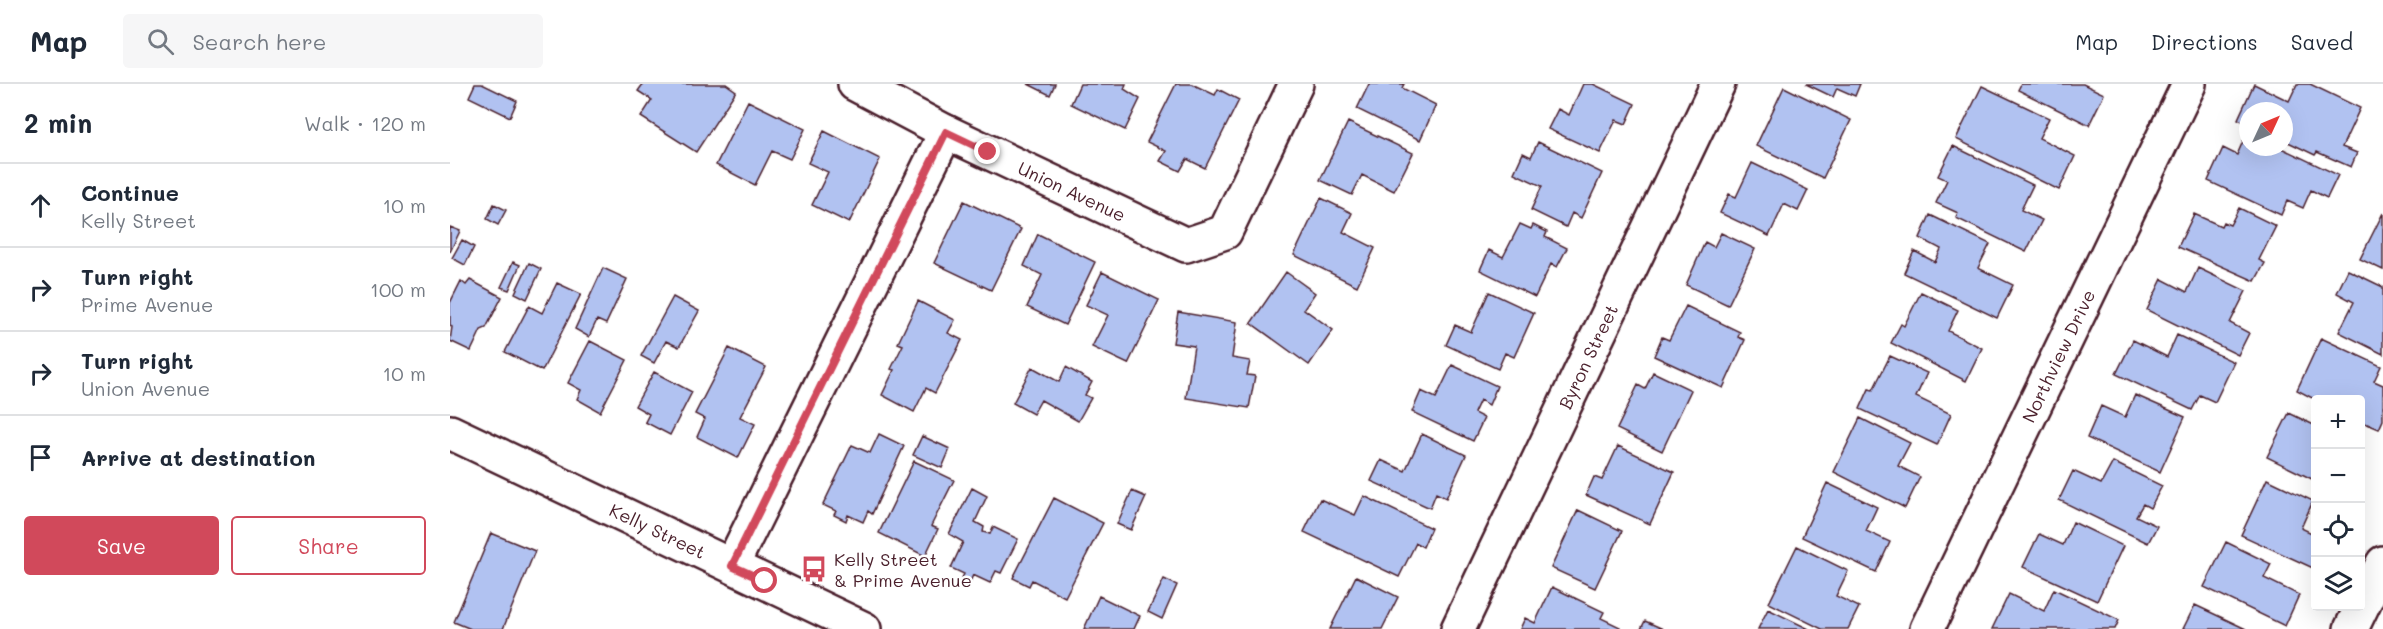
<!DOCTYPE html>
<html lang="en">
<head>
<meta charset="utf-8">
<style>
  body { margin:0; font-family:Mali,sans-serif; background:#f6f6f7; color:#1f2937 }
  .controls { position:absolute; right:18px; bottom:18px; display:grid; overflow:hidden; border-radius:6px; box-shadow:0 6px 24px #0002 }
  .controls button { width:54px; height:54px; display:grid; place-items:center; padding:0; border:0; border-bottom:2px solid #e0e1e3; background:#fff; color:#1f2937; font:30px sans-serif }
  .compass { position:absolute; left:1789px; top:18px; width:54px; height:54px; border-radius:50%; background:#fff; box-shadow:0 6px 24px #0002; rotate:46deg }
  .stop { position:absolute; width:18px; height:18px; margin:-14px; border:4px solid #d1495b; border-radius:50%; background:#fff }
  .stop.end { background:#d1495b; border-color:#fff; box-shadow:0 2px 6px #0008 }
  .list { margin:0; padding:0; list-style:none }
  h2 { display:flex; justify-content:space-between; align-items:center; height:78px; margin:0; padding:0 24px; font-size:26px }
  h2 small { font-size:20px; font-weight:400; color:#747a83 }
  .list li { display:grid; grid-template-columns:39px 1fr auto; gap:18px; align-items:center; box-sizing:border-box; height:84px; padding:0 24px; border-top:2px solid #e0e1e3 }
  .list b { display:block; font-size:22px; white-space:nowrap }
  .list p { margin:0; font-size:20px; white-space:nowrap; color:#747a83 }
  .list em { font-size:20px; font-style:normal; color:#747a83 }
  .actions { display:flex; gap:12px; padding:18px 24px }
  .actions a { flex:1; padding:14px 0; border:2px solid #d1495b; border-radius:6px; text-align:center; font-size:21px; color:#d1495b }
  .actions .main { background:#d1495b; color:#fff }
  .icon { flex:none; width:33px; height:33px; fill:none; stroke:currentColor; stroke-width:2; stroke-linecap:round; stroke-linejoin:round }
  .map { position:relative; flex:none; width:1933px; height:545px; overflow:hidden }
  header { display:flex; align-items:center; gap:36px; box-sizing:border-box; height:84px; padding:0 30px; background:#fff; border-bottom:2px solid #e0e1e3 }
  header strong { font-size:28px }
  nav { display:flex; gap:33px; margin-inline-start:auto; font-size:21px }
  .search { width:420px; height:54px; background:#f6f6f7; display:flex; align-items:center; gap:15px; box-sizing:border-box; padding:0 21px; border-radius:6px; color:#747a83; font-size:22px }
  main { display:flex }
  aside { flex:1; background:#fff }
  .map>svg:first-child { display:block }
  .building { fill:#b1c2f1; stroke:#4a1f2b; stroke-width:1.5 }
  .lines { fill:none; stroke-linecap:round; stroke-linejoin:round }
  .street-casing { stroke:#4a1f2b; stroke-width:38 }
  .secondary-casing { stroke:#4a1f2b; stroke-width:38 }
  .street { stroke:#fff; stroke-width:33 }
  .secondary { stroke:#fff; stroke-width:33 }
  .route { stroke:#d1495b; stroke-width:8 }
  .labels { text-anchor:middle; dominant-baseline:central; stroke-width:5; stroke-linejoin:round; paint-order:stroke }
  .street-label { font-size:18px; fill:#4a1f2b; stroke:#fff }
  .poi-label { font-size:18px; fill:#4a1f2b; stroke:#fff; text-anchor:start }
</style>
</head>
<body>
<header>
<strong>Map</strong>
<div class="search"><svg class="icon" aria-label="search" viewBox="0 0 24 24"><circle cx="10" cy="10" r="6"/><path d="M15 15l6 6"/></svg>Search here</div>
<nav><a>Map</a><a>Directions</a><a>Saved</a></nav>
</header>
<main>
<aside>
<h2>2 min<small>Walk · 120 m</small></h2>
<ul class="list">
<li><svg class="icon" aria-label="ahead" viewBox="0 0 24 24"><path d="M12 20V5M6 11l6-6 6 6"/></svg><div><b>Continue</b><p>Kelly Street</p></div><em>10 m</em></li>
<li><svg class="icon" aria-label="right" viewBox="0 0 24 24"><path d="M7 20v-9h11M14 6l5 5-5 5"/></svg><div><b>Turn right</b><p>Prime Avenue</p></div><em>100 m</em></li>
<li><svg class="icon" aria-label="right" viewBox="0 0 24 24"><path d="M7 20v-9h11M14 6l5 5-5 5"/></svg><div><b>Turn right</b><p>Union Avenue</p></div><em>10 m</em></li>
<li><svg class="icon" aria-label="arrive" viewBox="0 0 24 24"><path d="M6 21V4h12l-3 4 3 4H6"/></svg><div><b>Arrive at destination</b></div></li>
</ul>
<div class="actions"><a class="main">Save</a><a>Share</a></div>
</aside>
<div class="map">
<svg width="1933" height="545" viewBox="0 0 1933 545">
  <rect width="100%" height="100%" fill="#fff"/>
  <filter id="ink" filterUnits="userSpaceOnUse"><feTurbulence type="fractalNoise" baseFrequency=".0167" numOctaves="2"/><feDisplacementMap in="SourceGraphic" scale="12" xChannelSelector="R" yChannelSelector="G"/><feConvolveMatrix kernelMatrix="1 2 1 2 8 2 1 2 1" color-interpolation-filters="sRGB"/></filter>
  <g filter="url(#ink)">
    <path class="building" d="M25,0h7l35,17 -7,16 -41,-20z
      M193,0h83l10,7 -40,61 -55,-35 11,-17 -14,-9z
      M578,0h27l-5,11z
      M630,0h46l-2,5 16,10 -15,31 -54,-26z
      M726,0h16l23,11 3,-6 21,11 -34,68 -18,-9 -7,12 -20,-10 6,-10 -19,-9z
      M919,0h35l-2,4 34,17 -16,35 -63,-31z
      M1133,0h10l42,20 -9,20 -10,-4 -16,33 -52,-24 10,-20 11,6z
      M1356,0h54l-5,12 -18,-8 -4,9z
      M1571,0h62l21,10 -15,31 -71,-35z
      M1804,0l35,17 8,-17h13l50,24 -18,39 15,6 -6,14 -34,-15 -2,3 -31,-15v-29h-36v13l-10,-5z
      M1532,2l67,32 -10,20 36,18 -16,34 -103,-51z
      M1334,3l67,33 -28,58 -67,-32z
      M298,17l57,28 -15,30 -18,-8 -17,34 -39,-20z
      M898,38l65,31 -19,38 -32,-16 -10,20 -32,-15z
      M374,47l56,28 -31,64 -37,-18 16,-33 -20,-9z
      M1797,48l1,15h31l59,28 -11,23 -16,-8 -8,18 -16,-7 -6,14 -73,-34 15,-33 14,7z
      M1088,58l64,31 -21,45 -9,-5 -6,14 -35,-17 11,-24 -28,-13 9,-20 8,4z
      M1503,62l80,39 -12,25 21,10 -16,32 -70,-34 2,-5 -22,-10 11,-23 -9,-4z
      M1302,79l56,27 -10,21 -14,-7 -15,32 -49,-23 9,-19 7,3z
      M871,114l31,15 -9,19 32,16 -18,38 -63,-31z
      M514,117l57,28 -30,61 -57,-27z
      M44,120l12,6 -8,15 -11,-6z
      M1789,124l37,18 -17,34 6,3 -10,18 -77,-34 16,-33 27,12 2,-4 7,3z
      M1933,129v57l-23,-11z
      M1480,131l60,29 -12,24 35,17 -16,33 -93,-45 10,-22 21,11 6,-13 -21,-11z
      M1070,140l11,5 2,-4 14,7 -2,5 22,11 -10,19 -6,-3 -16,33 -55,-27 9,-20 14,7z
      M0,143l10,4 -10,21z
      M1271,149l34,16 -27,56 -42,-20 19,-43 9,5z
      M588,150l57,28 -30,63 -38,-18 15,-32 -18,-9z
      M12,156l12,7 -9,18 -13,-7z
      M63,178l7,3 -11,25 -8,-3z
      M79,179l12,6 -14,30 -12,-6z
      M153,184l24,11 -21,45 -9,-4 -8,17 -14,-8z
      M1748,184l48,23 -16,32 19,10 -11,22 -91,-45 15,-31 25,13z
      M1898,186l35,17v67l-44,-22 15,-30 -17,-9z
      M652,188l57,28 -31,64 -36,-17 16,-32 -22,-10z
      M836,188l29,21 -11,16 29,21 -24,35 -58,-42z
      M20,196l32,17 -16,31 -5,2 -10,21 -21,-10 2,-14 -2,-1v-23l11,-22 5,4z
      M107,199l24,11 -39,77 -37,-19 24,-46 13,7z
      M1039,208l45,21 -20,44 -9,-4 -7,16 -52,-24 9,-20 16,7z
      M1471,208l37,18 -10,21 34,17 -16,33 -75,-38 10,-19 3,2z
      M223,213l26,14 -20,36 -13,-6 -12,22 -13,-7z
      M468,217l37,19 -7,13 14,7 -27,53 -9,-5 -12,24 -32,-17 12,-25 -3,-1 12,-24 -5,-2z
      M1236,222l54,26 -2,5 7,3 -22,48 -69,-32 8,-19 7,3z
      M728,228l59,10 -5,36 18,3 -3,14 8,1 -6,32 -63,-10 8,-52 -21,-3z
      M1727,251l57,27 -19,40 -15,-7 -8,15 -76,-36 17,-34 34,17z
      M1871,254l60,28 -7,15 9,4v35l-4,9 -19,-8v-21h-44l-19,-10z
      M140,257l37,19 -27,52 -23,-13 4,-9 -13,-7z
      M279,264l37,19 -26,50 15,7 -17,34 -41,-21 8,-18 -10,-5z
      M1440,272l37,17 -11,24 35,17 -14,31 -77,-36 9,-20 4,1z
      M1002,281l45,21 -8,19 -9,-5 -6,13 10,5 -11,23 -61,-29 9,-21 15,7z
      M582,283l27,15 7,-15 26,15 -7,13 6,3 -13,23 -37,-21 -8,14 -20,-11z
      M204,288l38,20 -22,43 -25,-13 4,-8 -14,-8z
      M1203,288l38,18 -29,61 -45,-22 21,-44 7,4z
      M1685,311l50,22 -25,55 -73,-34 14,-32 24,11z
      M1839,329l27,13v55l-49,-24z
      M1410,334l50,25 -12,23 22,11 -15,31 -71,-36z
      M429,350l25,12 -32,68 -4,-3 -5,11 -15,-7 -2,6 -12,-6 2,-4 -13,-6 29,-60 18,8z
      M972,350l44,21 -20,43 -10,-5 -6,15 -59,-27 10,-21 24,11z
      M472,352l28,13 -8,19 -29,-13z
      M1168,362l56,26 -24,52 -64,-29 8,-18 8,3z
      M464,377l40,19 -23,46 7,3 -13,27 -46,-23z
      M1663,378l49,24 -12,22 -7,-4 -7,12 21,10 -9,17 -89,-43 14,-29 28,13z
      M1817,395l46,22 -12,27 15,7v27l-3,6 -72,-33z
      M1377,399l50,24 -11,24 24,11 -14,30 -74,-35z
      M522,404l15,8 -12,26 9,5 -1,5 7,2 3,-7 25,12 -17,34 -5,-2 -6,12 -17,-8 -3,7 -8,-4 2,-4 -13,-6 12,-26 -14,-8z
      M682,407l14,6 -15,33 -14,-6z
      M914,412l67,32 -8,19 -7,-4 -17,34 -95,-45 16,-33 35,16z
      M604,414l49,25 -38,74 -33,-17 -3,6 -16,-8z
      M1128,426l44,21 -27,57 -44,-20z
      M1623,438l50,24 -26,55 -74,-34 16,-33 24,11z
      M41,449l44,18 -32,78h-32l-17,-7z
      M1776,458l45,22 -7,14 35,17 -14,31 -81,-39z
      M1347,462l51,25 -12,25 23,11 -11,22h-26l-53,-26z
      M906,492l42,21 -16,32h-52z
      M714,495l13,6 -15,34 -14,-7z
      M1102,503l52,25 -3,6 19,9 -1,2h-99l5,-11 10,5z
      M1604,505l65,31 -4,9h-123l17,-35 35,17z
      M649,512l41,20 -6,13h-50z
      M1745,521l51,24h-63z
      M1318,525l41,20h-51z
      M1195,537l18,8h-22z"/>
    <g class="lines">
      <g class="street-casing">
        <g id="street">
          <path id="s1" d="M405,0l91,48 240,113 39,-13 71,-148"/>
          <path d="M282,481l214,-433"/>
          <path id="s2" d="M1008,545l260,-545"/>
          <path id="s3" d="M1477,545l262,-545"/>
          <path d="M1901,545l32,-66"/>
        </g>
      </g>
      <g class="secondary-casing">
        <g id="secondary">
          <path id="s4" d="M0,348l414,197"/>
        </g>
      </g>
      <use href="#street" class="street"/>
      <use href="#secondary" class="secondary"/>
    </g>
  </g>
  <g class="lines" filter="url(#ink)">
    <path class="route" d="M315,497l-33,-15 214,-434 42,20"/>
  </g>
  <defs>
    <g id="bus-bare" transform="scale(2.07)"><path d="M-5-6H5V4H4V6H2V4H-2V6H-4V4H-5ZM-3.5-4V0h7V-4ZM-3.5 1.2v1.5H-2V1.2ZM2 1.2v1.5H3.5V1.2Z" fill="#d1495b" stroke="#fff" stroke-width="2.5" paint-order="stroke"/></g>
  </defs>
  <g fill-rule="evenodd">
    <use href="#bus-bare" x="364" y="485"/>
  </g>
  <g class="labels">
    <g class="street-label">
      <text stroke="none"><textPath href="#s1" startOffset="242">Union Avenue</textPath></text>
      <text stroke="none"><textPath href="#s2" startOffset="302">Byron Street</textPath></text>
      <text stroke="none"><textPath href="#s3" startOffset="303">Northview Drive</textPath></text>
      <text stroke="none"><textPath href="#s4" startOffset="230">Kelly Street</textPath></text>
    </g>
    <g class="poi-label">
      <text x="384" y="475">Kelly Street<tspan x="384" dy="21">&amp; Prime Avenue</tspan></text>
    </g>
  </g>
</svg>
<div class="controls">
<button>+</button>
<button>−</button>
<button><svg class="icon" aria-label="locate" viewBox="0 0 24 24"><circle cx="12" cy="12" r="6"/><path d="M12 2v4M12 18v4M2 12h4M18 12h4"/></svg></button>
<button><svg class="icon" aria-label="layers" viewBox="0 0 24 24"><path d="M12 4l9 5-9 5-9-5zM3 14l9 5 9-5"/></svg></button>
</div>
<svg class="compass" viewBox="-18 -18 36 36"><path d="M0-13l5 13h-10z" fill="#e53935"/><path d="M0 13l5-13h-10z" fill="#747a83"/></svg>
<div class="stop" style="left:315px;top:497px"></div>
<div class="stop end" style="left:538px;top:68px"></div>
</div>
</main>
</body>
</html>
